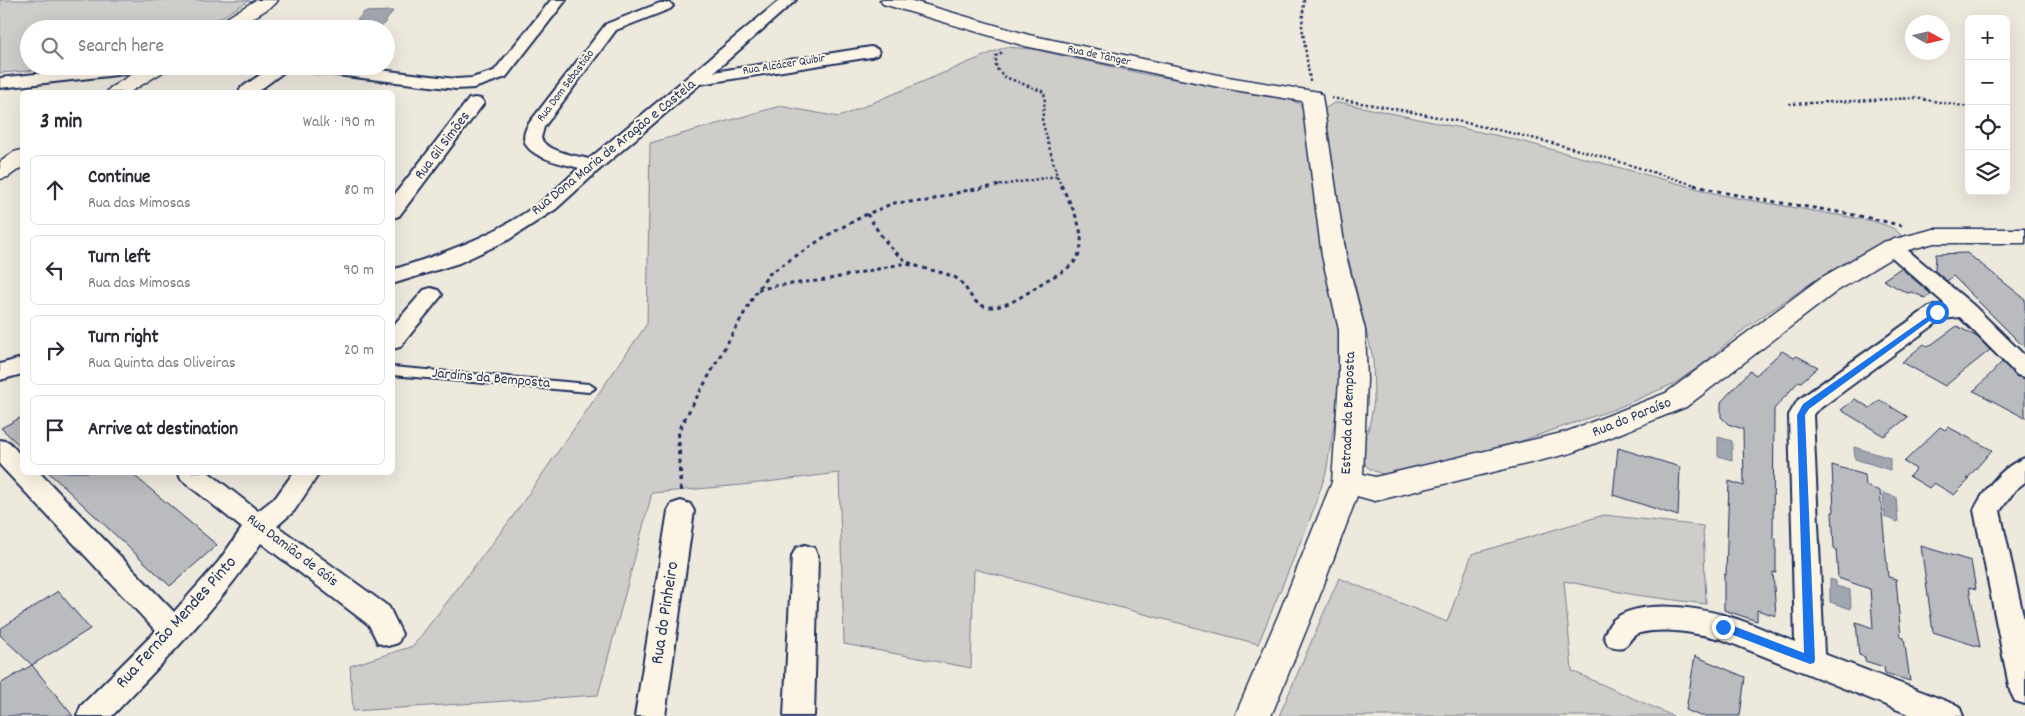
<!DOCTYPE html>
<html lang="en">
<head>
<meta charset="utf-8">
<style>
  body { margin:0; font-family:Dekko,sans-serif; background:#f7f7f7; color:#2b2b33 }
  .controls { position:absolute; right:15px; top:15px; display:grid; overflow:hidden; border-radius:8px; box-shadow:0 5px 20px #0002 }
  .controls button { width:45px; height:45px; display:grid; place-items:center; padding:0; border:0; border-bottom:1px solid #e1e1e2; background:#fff; color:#2b2b33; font:25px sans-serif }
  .compass { position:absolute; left:1905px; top:15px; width:45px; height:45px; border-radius:50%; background:#fff; box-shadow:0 5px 20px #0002; rotate:98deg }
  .stop { position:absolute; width:15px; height:15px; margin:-11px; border:4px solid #1a73e8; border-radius:50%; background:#fff }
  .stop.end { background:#1a73e8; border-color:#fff; box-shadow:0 1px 5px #0008 }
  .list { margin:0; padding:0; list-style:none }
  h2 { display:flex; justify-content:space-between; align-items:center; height:65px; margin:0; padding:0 20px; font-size:21px }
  h2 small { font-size:16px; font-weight:400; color:#7c7c81 }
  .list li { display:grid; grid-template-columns:32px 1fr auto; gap:15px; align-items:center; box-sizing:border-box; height:70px; margin:0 10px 10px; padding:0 10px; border:1px solid #e1e1e2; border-radius:8px }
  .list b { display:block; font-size:19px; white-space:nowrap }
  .list p { margin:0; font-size:16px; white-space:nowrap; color:#7c7c81 }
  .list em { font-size:16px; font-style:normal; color:#7c7c81 }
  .icon { flex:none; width:28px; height:28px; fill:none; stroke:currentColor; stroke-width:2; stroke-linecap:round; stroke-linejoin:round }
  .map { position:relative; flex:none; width:2025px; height:716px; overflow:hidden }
  .search { position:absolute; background:#fff; box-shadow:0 5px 20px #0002; left:20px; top:20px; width:375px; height:55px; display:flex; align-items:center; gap:12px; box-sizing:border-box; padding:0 18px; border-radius:28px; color:#7c7c81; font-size:19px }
  .panel { position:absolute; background:#fff; box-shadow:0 5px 20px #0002; left:20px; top:90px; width:375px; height:385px; border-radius:8px }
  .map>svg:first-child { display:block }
  .green { fill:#cfcdca; stroke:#757e94 }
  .water { fill:#a2a7af; stroke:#6c778f }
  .building { fill:#babbbe; stroke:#1b2f5e }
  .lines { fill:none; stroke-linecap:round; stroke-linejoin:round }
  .lane-casing { stroke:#1b2f5e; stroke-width:4 }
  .street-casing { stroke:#1b2f5e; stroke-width:4 }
  .secondary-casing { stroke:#1b2f5e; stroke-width:3 }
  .path-far2 { stroke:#1b2f5e; stroke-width:2.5; stroke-dasharray:2.5 2.5; stroke-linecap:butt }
  .path-far1 { stroke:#1b2f5e; stroke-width:3; stroke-dasharray:4 4; stroke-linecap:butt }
  .path { stroke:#1b2f5e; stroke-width:4; stroke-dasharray:4.5 4.5; stroke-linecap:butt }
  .lane { fill:#fcf5e5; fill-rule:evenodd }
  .street { fill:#fcf5e5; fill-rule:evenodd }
  .secondary { fill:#fcf5e5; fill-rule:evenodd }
  .route { fill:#1a73e8 }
  .labels { text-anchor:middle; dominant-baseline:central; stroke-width:4; stroke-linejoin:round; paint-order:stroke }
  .far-street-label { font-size:12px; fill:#1b2f5e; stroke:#fcf5e5 }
  .street-label { font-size:15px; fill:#1b2f5e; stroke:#fcf5e5 }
  .near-street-label { font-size:18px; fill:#1b2f5e; stroke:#fcf5e5 }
</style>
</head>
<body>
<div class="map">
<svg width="2025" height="716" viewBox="0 0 2025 716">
  <rect width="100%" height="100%" fill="#eee9dd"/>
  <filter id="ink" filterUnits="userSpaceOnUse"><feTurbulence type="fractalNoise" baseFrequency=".02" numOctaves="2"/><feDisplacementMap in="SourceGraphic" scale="10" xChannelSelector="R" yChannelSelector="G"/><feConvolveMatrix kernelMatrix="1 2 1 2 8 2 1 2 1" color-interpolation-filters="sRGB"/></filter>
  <g filter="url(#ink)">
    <path class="green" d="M0,0h250l-49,29h-172v37h60l-89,7z
      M1005,47l28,2 111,25 143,24 13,6 6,13 31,199 5,59 -16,98 -16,46 -52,125 -284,-75 -3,99 -127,-24 -5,-171 -97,12 -90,8 -54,202 -245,16 -3,-45 63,-20 98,-127 136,-195 3,-181 130,-37 59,11z
      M1334,103h9l170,36 212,57 148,25 20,7 8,7 -4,5 -77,37 -73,50 -47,39 -25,17 -60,26 -94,32 -125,33h-13l-9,-3 -8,-5 -3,-9v-10l7,-24 4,-23 -1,-42 -25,-101 -23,-121 -1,-27z
      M1604,515l99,11 3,78 -71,-9 -71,-14 8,90 101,45h-394l60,-138 108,44 25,-68z"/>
    <path class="water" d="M393,11l-13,18h-30l14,-17z
      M1718,437l14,4v19l-14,-4z
      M1854,447l36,11v12l-35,-11z
      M1883,493l13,4 2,25 -13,-5z
      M1830,579l6,2v5l14,4 1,19 -21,-7z"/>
    <path class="building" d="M1967,253l58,46v49l-72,-72 -6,5 -12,-10 1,-17z
      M1901,268l2,2 28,24 -6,4 -13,-6 -5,1 -24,-13z
      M1957,326l20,11 13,13 -45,36 -43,-24 22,-18 4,3z
      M1782,351l12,7 3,-2 21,11 -17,15 -2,-1 -25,28 -1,129h3v35l-3,-1 3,44 -19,-6v11l-33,-11v-36l2,1 3,-94 15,5 -1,-57 -15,-5 -7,-7v-15l29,-31 6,4z
      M2002,362l14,14 9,3v39l-51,-27z
      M1855,399l15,9 10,-8 28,17 -24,19 -43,-26z
      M22,417v31l-21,-20z
      M1940,427l5,3 3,-3 44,23 -25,29 2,1 -15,15 -20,-12 -5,5 -20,-12 7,-7 -12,-7z
      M1618,448l62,19 -2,49 -65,-21z
      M1832,465l33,10 1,11 14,5 8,86 8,2 5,58 3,1 6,43 -25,-8 -1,-6 -19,-6v-4l-6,-2 -3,-33 17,6 -3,-39 -32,-11 -2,-29 -2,-1 -2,-36h2z
      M48,472h82l87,73 -47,41z
      M1921,546l50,15 5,28 -7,-2 11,60 -47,-15z
      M58,591l32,38 -58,36 -32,-30v-6z
      M1695,656l50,21 -5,39h-40l-14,-6z
      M32,665l41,51h-73v-32z"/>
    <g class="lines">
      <g class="lane-casing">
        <path id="lane" d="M392,367l197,17 6,4 -6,4 -197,-17z"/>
      </g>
      <g class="street-casing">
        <path id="street" d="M551,0h15l-60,77 -32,11 -18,1 -154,-18 -6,-2 -2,-3h52l110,13 16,-1 22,-7z
          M780,0h16l-82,72 157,-25 6,2 2,3 -2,3 -6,2 -171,27 -100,85 -44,40 -48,31 -49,23 -67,21v-14c53,-17 105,-35 150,-69 13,-10 25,-22 37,-33 -21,-6 -72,-13 -49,-46l76,-98 54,-21h10l3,3 -3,3 -54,21 -72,97 -3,11c4,13 36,18 48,21z
          M106,66h55l-2,3 -6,2 -153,17v-10z
          M273,66h19l-35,26h-18l2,-4z
          M475,98l6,1 3,4 -85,113 -7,2v-20l77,-99z
          M1892,241l7,2 74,62 52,51v21l-8,-2 -57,-58 -18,2 -127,93 -2,3 11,239 135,52 4,10h-50l-192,-77c-26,-6 -54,-12 -81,-6 -15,4 -8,21 -32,12l-4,-9c3,-7 6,-15 13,-19 27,-17 77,-10 106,-2 24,6 48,18 72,27l-6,-227 9,-15 131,-93 16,-3 -60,-53 -3,-4 3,-4z
          M431,288l7,2 4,5 -42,52 -8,2v-22l32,-37z
          M22,358v16l-22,6v-16z
          M0,440l9,2 13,15v15h17l135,140 45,-51 23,-33 -61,-49 -3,-7h30l50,39 18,-14 18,-25h26l-26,39 -17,15 112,81 13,27 -4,9 -10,3 -10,-3 -9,-18 -108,-82c-42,64 -97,118 -149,173h-35l4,-10 75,-75 -156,-166z
          M2025,458v24l-10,8 -15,21 25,113v80l-10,-3 -5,-10 -36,-181c11,-21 28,-44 51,-52z
          M681,501l9,3 4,7 -29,205h-30l33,-205 4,-7z
          M805,545l9,3 4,8 -4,160h-30l8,-160 4,-8z"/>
      </g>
      <g class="secondary-casing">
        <path id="secondary" d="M256,0h22l-3,4 -39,25h-23l2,-4z
          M880,0h29l120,35 199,42 91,15 3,4 24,160 19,74 2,50 -4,94 12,3 191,-45 100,-39 153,-114 64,-37 51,-13h91v14h-91l-33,9 -64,39 -151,116 -115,46 -196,48 -18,-5 -45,120 -41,100h-36l43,-100 54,-134 7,-102v-50l-17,-74 -20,-155 -74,-12 -203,-43 -142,-42z
          M145,66h24l-3,4 -36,22h-23l3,-4z
          M22,150v17l-14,10 -8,2v-17l14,-10z"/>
      </g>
      <path class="path-far2" d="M1304,0l-2,26 8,55
        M1331,98c81,13 161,29 240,50 43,11 85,26 128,38
        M1789,104l126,-6 54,9
        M1057,176l5,10
        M995,186l62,-10 -15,-56 3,-18 -1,-10 -39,-15 -9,-9v-12l8,-5"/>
      <path class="path-far1" d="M1694,185c68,19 140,22 208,41
        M867,214c13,20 28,46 53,53 12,4 25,5 36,11 14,9 13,27 33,29 18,1 35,-12 49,-21 10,-8 23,-12 32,-20 25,-21 2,-59 -9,-81
        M758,290l16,-4 51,-6 76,-16 11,1
        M684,420l71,-126 14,-20 57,-38 41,-22 27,-11 33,-2 37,-10 39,-6"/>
      <path class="path" d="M681,491l-3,-59 7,-13"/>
      <use href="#lane" class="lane"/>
      <use href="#street" class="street"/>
      <use href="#secondary" class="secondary"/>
    </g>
  </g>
  <path class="route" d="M1937,310l4,2 -2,2 -130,95 -4,6 10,245 -1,3 -4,1 -90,-34v-7l3,-1 81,31 -7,-238 6,-11z"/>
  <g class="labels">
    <g class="far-street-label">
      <text transform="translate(1099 56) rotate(12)">Rua de Tânger</text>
      <text transform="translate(784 65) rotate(-9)">Rua Alcácer Quibir</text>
      <text transform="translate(566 86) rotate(-53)">Rua Dom Sebastião</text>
    </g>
    <g class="street-label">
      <text transform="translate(443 146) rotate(-53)">Rua Gil Simões</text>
      <text transform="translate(614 148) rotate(-39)">Rua Dona Maria de Aragão e Castela</text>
      <text transform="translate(491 379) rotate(5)">Jardins da Bemposta</text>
      <text transform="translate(1349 413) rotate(-88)">Estrada da Bemposta</text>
      <text transform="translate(1632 418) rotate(-22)">Rua do Paraíso</text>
      <text transform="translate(292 551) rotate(37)">Rua Damião de Góis</text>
    </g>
    <g class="near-street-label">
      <text transform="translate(666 613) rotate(-81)">Rua do Pinheiro</text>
      <text transform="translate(177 623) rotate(-48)">Rua Fernão Mendes Pinto</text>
    </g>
  </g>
</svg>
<div class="controls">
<button>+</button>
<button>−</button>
<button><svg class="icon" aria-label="locate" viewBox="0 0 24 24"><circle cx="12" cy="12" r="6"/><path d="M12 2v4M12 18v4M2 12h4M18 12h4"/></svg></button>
<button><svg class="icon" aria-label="layers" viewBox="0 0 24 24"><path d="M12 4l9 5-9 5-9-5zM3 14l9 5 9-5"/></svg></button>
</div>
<svg class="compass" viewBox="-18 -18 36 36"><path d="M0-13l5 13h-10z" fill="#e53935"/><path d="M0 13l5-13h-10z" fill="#7c7c81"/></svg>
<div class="stop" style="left:1937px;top:312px"></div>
<div class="stop end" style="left:1723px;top:627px"></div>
<div class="search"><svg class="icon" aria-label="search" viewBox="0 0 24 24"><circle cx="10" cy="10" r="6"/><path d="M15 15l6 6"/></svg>Search here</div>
<section class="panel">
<h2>3 min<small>Walk · 190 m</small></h2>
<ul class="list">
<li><svg class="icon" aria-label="ahead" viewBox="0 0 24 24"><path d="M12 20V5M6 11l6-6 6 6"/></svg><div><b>Continue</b><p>Rua das Mimosas</p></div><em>80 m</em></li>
<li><svg class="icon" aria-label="left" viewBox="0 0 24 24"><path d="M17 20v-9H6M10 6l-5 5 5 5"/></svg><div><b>Turn left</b><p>Rua das Mimosas</p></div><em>90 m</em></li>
<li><svg class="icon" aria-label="right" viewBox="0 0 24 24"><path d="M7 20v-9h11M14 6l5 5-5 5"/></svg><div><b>Turn right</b><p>Rua Quinta das Oliveiras</p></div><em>20 m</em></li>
<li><svg class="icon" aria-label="arrive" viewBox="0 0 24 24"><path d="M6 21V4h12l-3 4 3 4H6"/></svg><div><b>Arrive at destination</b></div></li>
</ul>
</section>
</div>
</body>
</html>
